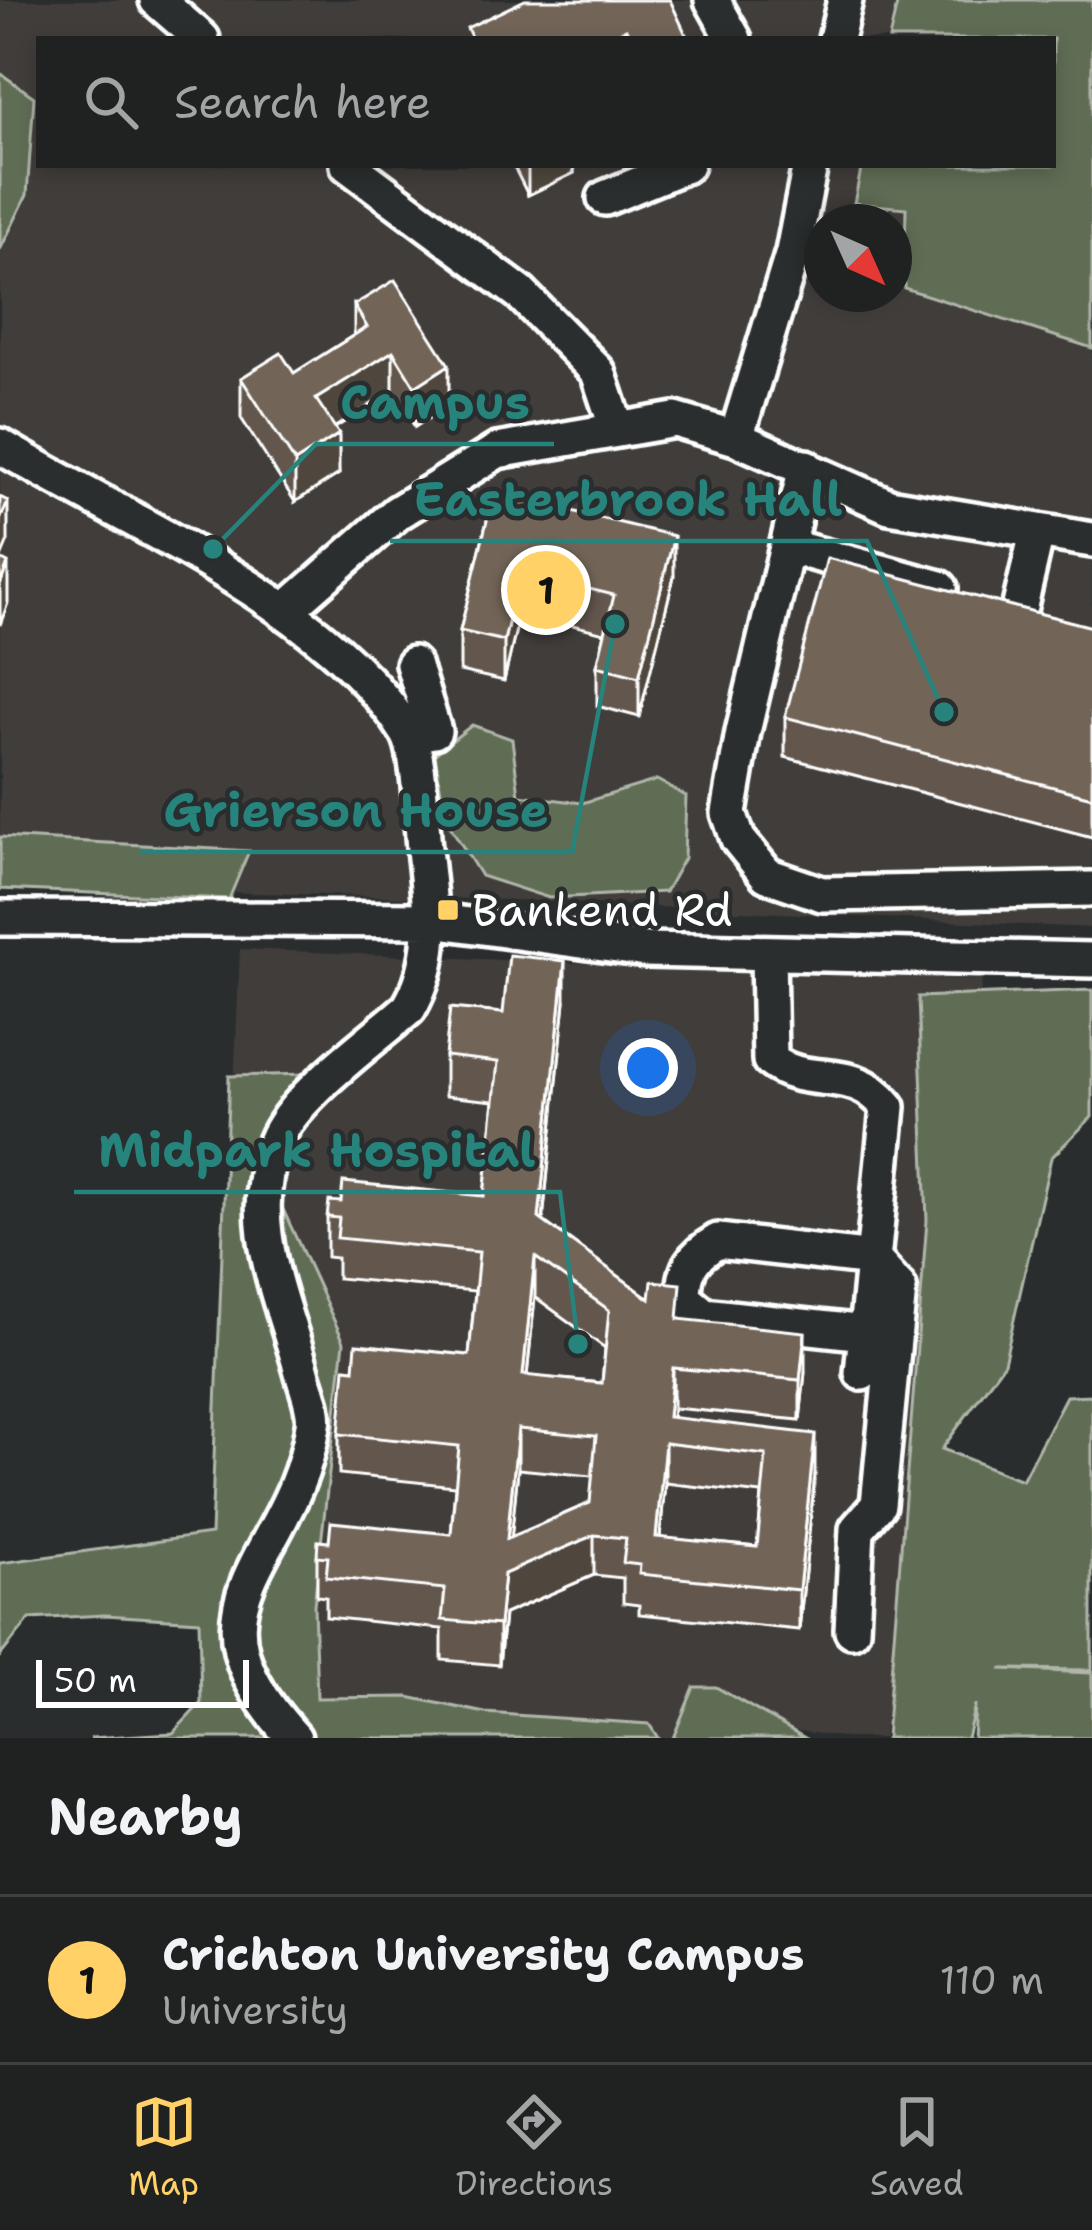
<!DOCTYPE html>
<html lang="en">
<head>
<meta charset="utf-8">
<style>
  body { margin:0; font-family:"Shantell Sans",sans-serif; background:#2d2f2f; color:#f1f3f6 }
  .compass { position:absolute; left:804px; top:204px; width:108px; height:108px; border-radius:50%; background:#202222; box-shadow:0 6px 18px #0003; rotate:135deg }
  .scale { position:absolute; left:36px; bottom:30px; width:213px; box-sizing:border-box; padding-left:12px; border:6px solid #fff; border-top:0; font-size:33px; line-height:42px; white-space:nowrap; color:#fff; -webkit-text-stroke:9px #2a2d2e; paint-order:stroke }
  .you { position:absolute; left:648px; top:1068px; width:42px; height:42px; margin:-30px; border:9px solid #fff; border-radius:50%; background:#1a73e8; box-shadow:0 0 0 18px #1a73e833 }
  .badge { display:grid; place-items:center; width:78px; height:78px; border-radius:50%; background:#ffd166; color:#111; font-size:39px; font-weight:700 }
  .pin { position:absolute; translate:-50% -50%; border:6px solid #fff; box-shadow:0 3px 12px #0006 }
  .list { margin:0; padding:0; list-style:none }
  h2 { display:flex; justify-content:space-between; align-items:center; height:156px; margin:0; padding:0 48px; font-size:51px }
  h2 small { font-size:39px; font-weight:400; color:#a2a4a5 }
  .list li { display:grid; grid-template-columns:78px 1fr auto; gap:36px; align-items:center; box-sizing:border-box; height:168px; padding:0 48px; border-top:3px solid #3d3f40 }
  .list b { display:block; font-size:45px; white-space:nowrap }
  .list p { margin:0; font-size:39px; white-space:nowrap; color:#a2a4a5 }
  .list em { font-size:39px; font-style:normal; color:#a2a4a5 }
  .icon { flex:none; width:66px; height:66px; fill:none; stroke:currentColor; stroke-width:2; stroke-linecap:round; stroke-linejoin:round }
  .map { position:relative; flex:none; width:1092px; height:1738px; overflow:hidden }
  .search { position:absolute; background:#202222; box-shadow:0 6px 18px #0003; left:36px; right:36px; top:36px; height:132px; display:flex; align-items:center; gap:30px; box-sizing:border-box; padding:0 42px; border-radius:0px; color:#a2a4a5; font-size:45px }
  .sheet { height:324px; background:#202222 }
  nav { display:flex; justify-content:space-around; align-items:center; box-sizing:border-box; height:168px; border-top:3px solid #3d3f40; background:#202222; font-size:33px; color:#a2a4a5 }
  nav a { display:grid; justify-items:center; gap:6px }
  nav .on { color:#ffd166 }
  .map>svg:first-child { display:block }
  .built { fill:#403e3b; fill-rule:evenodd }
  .green { fill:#606d54; stroke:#b0b6aa; stroke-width:3 }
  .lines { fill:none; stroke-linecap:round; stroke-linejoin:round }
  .minor-casing { stroke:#fff; stroke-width:42 }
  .minor { stroke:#2a2d2e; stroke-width:33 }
  .wall { fill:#62574d; stroke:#fff; stroke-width:3; fill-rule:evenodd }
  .shaded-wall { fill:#50473e; stroke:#fff; stroke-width:3 }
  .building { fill:#726559; stroke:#fff; stroke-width:3; fill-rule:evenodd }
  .poi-dot { fill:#ffd166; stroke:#2a2d2e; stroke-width:4.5 }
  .labels { text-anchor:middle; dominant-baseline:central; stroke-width:9; stroke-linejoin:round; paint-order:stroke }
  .poi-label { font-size:45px; fill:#fff; stroke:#2a2d2e; text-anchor:start }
  .leader { fill:none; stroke:#27847c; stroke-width:4.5 }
  .callout-dot { fill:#27847c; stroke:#2a2d2e; stroke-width:4.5 }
  .callout-label { font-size:48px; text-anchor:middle; font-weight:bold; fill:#27847c; stroke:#2a2d2e; stroke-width:9; stroke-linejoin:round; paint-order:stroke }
</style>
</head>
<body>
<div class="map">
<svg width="1092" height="1738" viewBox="0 0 1092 1738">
  <rect width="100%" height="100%" fill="#2a2d2e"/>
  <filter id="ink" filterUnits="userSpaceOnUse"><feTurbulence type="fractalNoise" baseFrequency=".00833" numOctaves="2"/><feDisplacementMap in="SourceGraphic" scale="24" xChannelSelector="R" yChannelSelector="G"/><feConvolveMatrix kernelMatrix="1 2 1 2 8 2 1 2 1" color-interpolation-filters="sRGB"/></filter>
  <g filter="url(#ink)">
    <path class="built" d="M0,0h1092v928l-581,-28 -511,-14zM39,39h1014v126h-1014zM822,222h72v72h-72z
      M240,949l742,31 -99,758h-36l-142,-21 -5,21h-254l-239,-31z"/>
    <path class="green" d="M898,0h194v348l-188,-60 2,-80 -52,-5 8,-38h191v-126h-164z
      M0,73l34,24 -7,98 -27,55z
      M472,725l40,14 7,56 63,8 75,-23 29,16 -2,62 -19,34 -116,6 -68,-22 -36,-58 -10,-64z
      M0,837l249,14 -20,48 -229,-10z
      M1092,990v127l-41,41 -47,205 -62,86 80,31 44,-84 26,-1v275l-92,-1 92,4v65h-119l2,-33 -8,33h-81l41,-518 -9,-223z
      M305,1074l-31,100 1,18 69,150 -30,263 3,93 91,-1 77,16 164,11 9,14h-568l83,-5 28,-30 -2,-82 -94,-6 -75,4 -30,37v-93l211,-29 18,-458z
      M694,1687h22l89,51h-132z"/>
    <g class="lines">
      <g class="minor-casing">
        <path id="minor" d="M157,0l45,39
          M712,0l22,39
          M836,39l9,-39
          M348,165l172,128 78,79 19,57
          M605,198l81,-33
          M736,438l57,-186 17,-87
          M0,446c126,75 329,160 407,286 14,22 14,96 18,126 6,52 12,103 -16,150 -38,34 -116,88 -134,134 -31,80 6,153 27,230 4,16 14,37 11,53 -19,136 -146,176 -19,313
          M806,467l-63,265 -14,81 9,26 29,36 55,19 270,-5
          M787,546l153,42
          M1019,610l18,-77
          M284,612l113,-99 100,-62 178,-31 61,18 153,68 203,34
          M409,735l25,-4 -21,-67
          M0,918l433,2 213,30 446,10
          M768,953l2,107c39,31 81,1 118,47l-26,266
          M852,1630l5,-101 21,-24 21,-217 -26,-29 -155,-18c-26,15 -34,27 -34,57l20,17 161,18"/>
      </g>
      <use href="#minor" class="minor"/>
    </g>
    <path class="wall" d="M513,165h61v8l-46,22z
      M354,305l95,100 -34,22 -22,-36 -58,37 4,46 -44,28 -54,-84v-40l53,-5 60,-38z
      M494,492l180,84 -35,141 -42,-11v-40l8,-33 -85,-21 -16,69 -44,-10v-40z
      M1092,627v210l-307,-80v-40z
      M565,1001l-22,220 107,78 31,21 124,52 -5,48 -127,-12 -1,10 143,56 -16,156 -160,-16v-9l-16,-2v-25l-29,-3 -90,39 -5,51 -57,-5v-31l-116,-12v-20l-9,-1v-40l12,-14 122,-8 4,-48 -116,-12v-40l15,-65 115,-14 6,-64 -138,-13v-20l-10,-1v-40l14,-15 143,-6 10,-95 -49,-5v-40l58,-43zM535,1297l70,51 -3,35 -75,-7zM518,1469l75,7 -3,27 -79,34zM665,1483l97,11 -5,53 -97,-9z"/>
    <path class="shaded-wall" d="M626,29v10h-22z
      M528,165h46v8l-46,22z
      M393,351v40l-77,48v-40z
      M449,365v40l-34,22v-40z
      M339,434v40l-44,28v-40z
      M8,501v40l-8,19v-40z
      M674,536v40l-35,141v-40z
      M8,563v40l-8,22v-40z
      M520,572v40l-16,69v-40z
      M565,961v40l-26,257v-40z
      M535,1257v40l-12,118v-40z
      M805,1332v40l-5,48v-40z
      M673,1368v40l-4,36 -1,-27z
      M518,1429v40l-10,103 86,-37v40l-90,39 -5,51v-40z
      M815,1434v40l-16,156v-40z
      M665,1443v40l-9,94v-40z"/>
    <path class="building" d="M525,0h145l18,39h-57l-5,-10 -22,10h-132l-5,-11z
      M395,280l54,85 -34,22 -22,-36 -77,48 23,35 -44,28 -54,-84 40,-25 13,20 73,-46 -13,-22z
      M494,492l180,44 -35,141 -42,-11 17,-71 -94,-23 -16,69 -44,-10z
      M0,497l8,4 -8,19z
      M827,558l265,69v170l-307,-80z
      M0,559l8,4 -8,22z
      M509,955l56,6 -26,257 111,81 2,-18 29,3 -3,35 127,13 -5,48 -127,-12 -5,49 147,17 -16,156 -160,-16 1,-9 -17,-2 3,-25 -32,-3 -90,39 -5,51 -57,-5 3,-31 -119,-12 2,-20 -11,-1 1,-15 11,1 2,-20 120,12 8,-88 -120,-12 6,-66 9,1 2,-25 113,11 10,-103 -142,-14 2,-20 -12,-1 2,-16 12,1 2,-20 141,14 14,-134 -53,-6 5,-48 53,5zM535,1257l74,53 -7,73 -79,-8zM518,1429l78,7 -6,67 -83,36zM665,1443l101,12 -9,92 -101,-10z"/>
  </g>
  <rect class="poi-dot" x="436" y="898" width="24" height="24" rx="6"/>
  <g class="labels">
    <g class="poi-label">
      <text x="472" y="910">Bankend Rd</text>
    </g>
  </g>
  <path class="leader" d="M213 549L316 444H554M944 712L867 541H390M615 624L572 852H139M578 1344L560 1192H74"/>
  <g class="callout-dot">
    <circle cx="213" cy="549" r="12"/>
    <circle cx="944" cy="712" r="12"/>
    <circle cx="615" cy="624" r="12"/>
    <circle cx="578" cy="1344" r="12"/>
  </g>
  <g class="callout-label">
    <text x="435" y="419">Campus</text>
    <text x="628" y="516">Easterbrook Hall</text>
    <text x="356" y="827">Grierson House</text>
    <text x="317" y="1167">Midpark Hospital</text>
  </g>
</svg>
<svg class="compass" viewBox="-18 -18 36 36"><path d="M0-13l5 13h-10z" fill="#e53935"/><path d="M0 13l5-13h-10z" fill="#a2a4a5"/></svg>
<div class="scale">50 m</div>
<div class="you"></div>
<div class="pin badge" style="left:546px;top:590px">1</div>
<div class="search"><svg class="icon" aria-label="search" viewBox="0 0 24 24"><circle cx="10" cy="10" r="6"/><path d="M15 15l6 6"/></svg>Search here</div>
</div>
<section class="sheet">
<h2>Nearby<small></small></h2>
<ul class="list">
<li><span class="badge">1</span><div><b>Crichton University Campus</b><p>University</p></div><em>110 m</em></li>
</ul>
</section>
<nav>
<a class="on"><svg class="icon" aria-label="map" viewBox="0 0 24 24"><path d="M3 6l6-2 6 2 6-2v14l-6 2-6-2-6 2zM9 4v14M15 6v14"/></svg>Map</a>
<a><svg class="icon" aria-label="directions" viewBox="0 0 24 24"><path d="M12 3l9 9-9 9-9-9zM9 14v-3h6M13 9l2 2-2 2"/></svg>Directions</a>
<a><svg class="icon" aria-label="saved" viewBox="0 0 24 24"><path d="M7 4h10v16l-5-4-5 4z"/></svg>Saved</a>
</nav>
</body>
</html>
